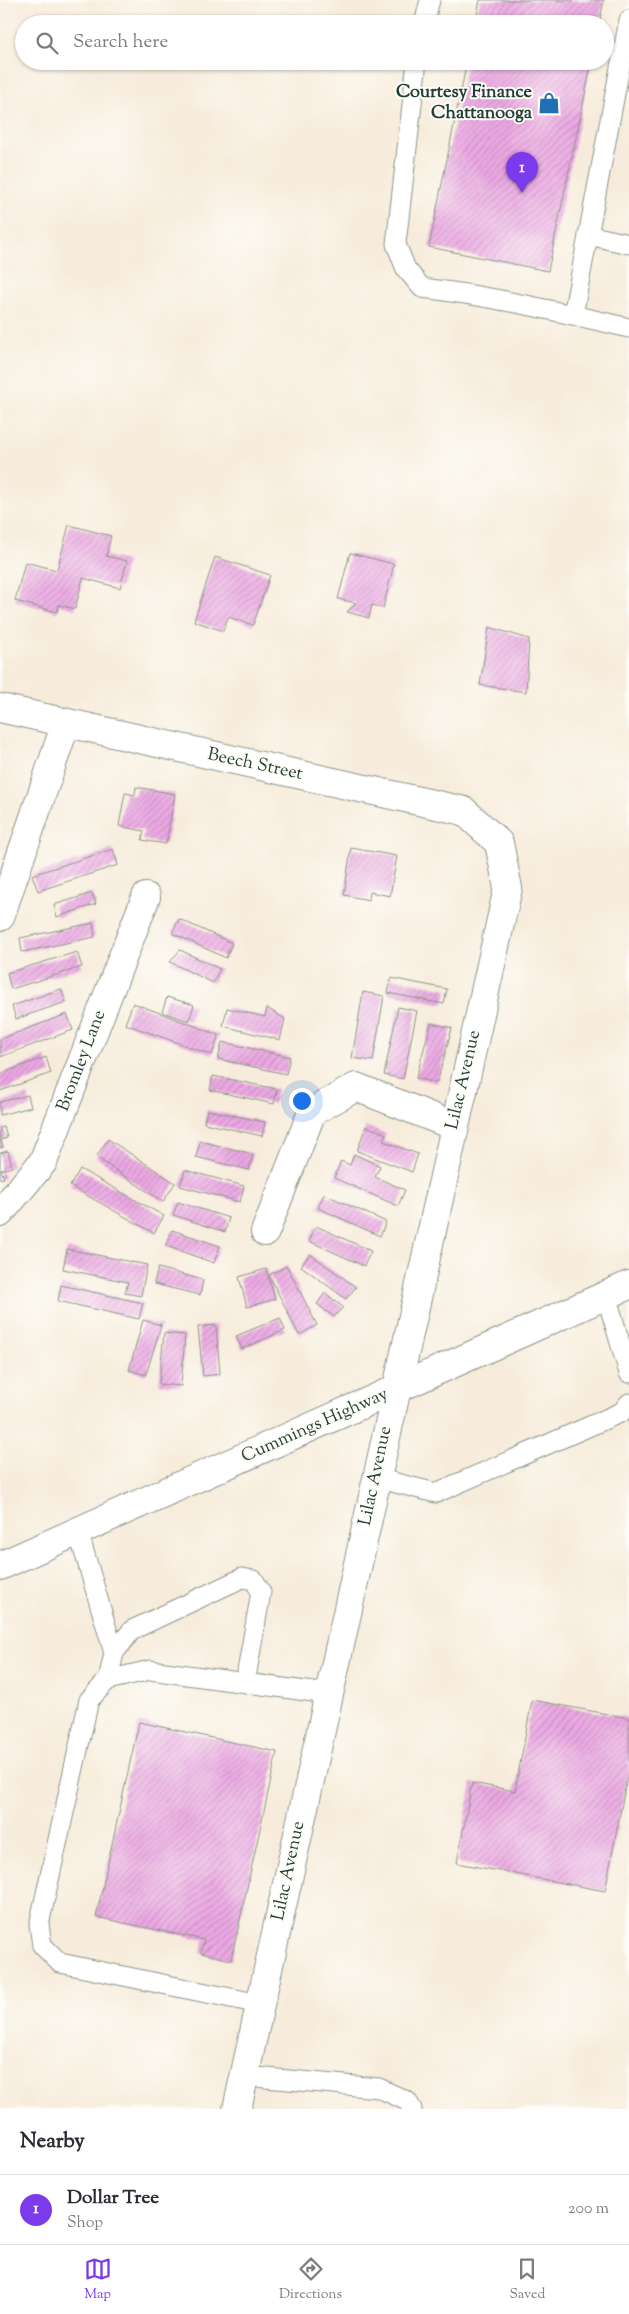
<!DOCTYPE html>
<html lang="en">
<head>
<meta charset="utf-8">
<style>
  body { margin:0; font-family:"Sorts Mill Goudy",serif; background:#f7f7f7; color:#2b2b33 }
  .you { position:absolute; left:301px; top:1100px; width:18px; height:18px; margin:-12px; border:4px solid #fff; border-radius:50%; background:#1a73e8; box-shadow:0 0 0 8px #1a73e833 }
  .badge { display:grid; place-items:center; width:32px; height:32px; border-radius:50%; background:#7c3aed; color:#fff; font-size:16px; font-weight:700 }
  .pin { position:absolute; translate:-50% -41px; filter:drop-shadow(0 1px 2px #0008) }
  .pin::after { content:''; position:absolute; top:26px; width:18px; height:15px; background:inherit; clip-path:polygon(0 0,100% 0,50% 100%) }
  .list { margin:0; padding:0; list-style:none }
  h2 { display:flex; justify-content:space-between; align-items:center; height:65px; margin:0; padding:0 20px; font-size:21px }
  h2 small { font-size:16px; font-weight:400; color:#7c7c81 }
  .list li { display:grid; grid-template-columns:32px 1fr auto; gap:15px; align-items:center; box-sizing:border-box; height:70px; padding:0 20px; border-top:1px solid #e1e1e2 }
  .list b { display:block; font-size:19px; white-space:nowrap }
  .list p { margin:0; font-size:16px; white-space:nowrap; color:#7c7c81 }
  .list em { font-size:16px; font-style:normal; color:#7c7c81 }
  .icon { flex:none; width:28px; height:28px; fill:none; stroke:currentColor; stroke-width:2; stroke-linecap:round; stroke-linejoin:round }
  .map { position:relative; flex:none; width:629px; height:2109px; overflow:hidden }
  .search { position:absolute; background:#fff; box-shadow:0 1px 4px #0004; left:15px; right:15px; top:15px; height:55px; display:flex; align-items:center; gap:12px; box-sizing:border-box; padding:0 18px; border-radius:28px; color:#7c7c81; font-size:19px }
  .sheet { height:135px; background:#fff }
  nav { display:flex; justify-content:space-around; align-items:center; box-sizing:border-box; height:70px; border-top:1px solid #e1e1e2; background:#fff; font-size:14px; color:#7c7c81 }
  nav a { display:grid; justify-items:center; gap:2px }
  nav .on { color:#7c3aed }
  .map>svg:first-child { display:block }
  .building { fill:url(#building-hatch) }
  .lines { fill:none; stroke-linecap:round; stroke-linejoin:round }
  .service-casing { stroke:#8b9488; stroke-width:21 }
  .minor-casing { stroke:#8b9488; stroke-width:30 }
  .primary-casing { stroke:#8b9488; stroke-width:30 }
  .service { stroke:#fff; stroke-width:19 }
  .minor { stroke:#fff; stroke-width:28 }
  .primary { stroke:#fff; stroke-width:28 }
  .labels { text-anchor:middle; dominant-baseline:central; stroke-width:4; stroke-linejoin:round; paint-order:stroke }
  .poi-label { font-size:18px; font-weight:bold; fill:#1f3d34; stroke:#fdfcf7; text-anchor:end }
  .street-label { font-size:18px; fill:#1f3d34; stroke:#fdfcf7 }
</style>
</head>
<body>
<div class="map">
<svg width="629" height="2109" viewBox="0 0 629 2109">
  <defs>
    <pattern id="building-hatch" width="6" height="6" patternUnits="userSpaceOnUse" patternTransform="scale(1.25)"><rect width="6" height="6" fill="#eda9e4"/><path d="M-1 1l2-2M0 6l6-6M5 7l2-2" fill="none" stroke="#bf8bba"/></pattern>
  </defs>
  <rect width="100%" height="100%" fill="#fdfcf7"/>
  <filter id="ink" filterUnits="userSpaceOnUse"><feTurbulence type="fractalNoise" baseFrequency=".02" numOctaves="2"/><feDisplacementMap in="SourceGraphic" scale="10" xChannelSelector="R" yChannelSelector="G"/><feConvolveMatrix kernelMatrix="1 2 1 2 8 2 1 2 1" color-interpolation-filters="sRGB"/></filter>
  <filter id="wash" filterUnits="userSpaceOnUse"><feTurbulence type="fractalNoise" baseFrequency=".0096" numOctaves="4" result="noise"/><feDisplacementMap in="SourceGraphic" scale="20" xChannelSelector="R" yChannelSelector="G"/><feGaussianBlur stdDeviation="1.12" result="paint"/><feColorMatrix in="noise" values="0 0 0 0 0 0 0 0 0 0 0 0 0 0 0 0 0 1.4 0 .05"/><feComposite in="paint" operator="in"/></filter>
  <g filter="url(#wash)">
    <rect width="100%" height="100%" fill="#f7ecdb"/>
    <g id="blocks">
      <path class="building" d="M480,0h124l-5,24h-124z
        M467,61h125l-44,210 -119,-24z
        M69,525l42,11 -5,20 21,5 -7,27 -37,-10 -8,31 -16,-4 -2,7 -42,-11 10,-39 32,8z
        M350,553l44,11 -11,44 -11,-3 -3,13 -22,-6 9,-9 -18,-4z
        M215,557l55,18 -17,50 -25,-8 -5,14 -29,-10z
        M489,627l40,12 -3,53 -46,-7z
        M136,787l39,7 -9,50 -24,-4 2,-9 -25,-5 6,-33 10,2z
        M351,848l46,8 -7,40 -20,-4 -1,8 -25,-5z
        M113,849l5,16 -80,26 -6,-16z
        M92,893l4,11 -39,13 -3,-12z
        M179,919l53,24 -6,15 -54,-25z
        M93,923l2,14 -73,15 -2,-14z
        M180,950l40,19 -7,14 -43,-21z
        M77,952l5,15 -71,22 -4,-16z
        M391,978l56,11 -3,15 -56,-11z
        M61,989l5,13 -50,17 -4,-13z
        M363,992l21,4 -11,65 -21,-3z
        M167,997l27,8 -5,16 -27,-9z
        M133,1003l86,32 -7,20 -87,-31z
        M398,1007l19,4 -14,68 -19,-4z
        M227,1008l38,9 2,-9 18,11 -5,21 -57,-14z
        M67,1014l6,16 -73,27v-18z
        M431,1023l21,5 -15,55 -21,-5z
        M222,1042l68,15 -4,17 -68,-15z
        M46,1057l5,16 -51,18v-17z
        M213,1076l64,13 -3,15 -64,-14z
        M28,1095l3,12 -31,8v-13z
        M207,1110l58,12 -3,14 -58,-13z
        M366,1126l20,8 -3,7 35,13 -6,18 -55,-21z
        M4,1127l3,11 -6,2 2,7 -3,1v-20z
        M108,1139l67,44 -12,19 -67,-45z
        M200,1141l53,13 -4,16 -53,-13z
        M8,1151l4,16 -11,3 3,8 -4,1v-26z
        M354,1154l26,12 -5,11 30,13 -7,16 -64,-28 7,-17 9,4z
        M80,1169l84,47 -10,17 -84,-47z
        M185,1170l59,16 -4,16 -60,-16z
        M324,1194l62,28 -6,14 -62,-28z
        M178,1202l51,16 -4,14 -52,-17z
        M316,1226l55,25 -7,15 -55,-25z
        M172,1230l48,16 -6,17 -48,-17z
        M67,1249l80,16 -6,31 -16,-3 3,-11 -65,-13z
        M310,1254l46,33 -10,12 -45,-33z
        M287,1266l30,59 -18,10 -30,-60z
        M158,1268l45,12 -3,15 -46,-11z
        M266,1269l9,30 -28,8 -8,-30z
        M61,1285l82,18 -4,16 -81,-18z
        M325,1293l18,14 -9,10 -17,-13z
        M280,1318l5,12 -43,19 -6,-13z
        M143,1320l18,5 -15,50 -17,-5z
        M216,1325l4,49 -17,2 -5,-49z
        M164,1333l21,2 -4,51 -22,-2z
        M532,1700l97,18v49l-24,124 -148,-28 15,-80 43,8z
        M139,1722l138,30 -46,208 -30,-7 3,-13 -108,-23z"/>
    </g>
  </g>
  <g filter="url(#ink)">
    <use href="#blocks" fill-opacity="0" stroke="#8b9488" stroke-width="1"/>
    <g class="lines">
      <g class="service-casing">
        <path id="service" d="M424,24l6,-24
          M417,61l-21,183 10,25 16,19c69,8 139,24 207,40
          M588,235l41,9
          M573,315l56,-295
          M606,1295l23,78
          M376,1478l60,15 186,-81 7,-9
          M78,1531l36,122
          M108,1680l6,-27 18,-23 110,-52 12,2 7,12 -16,91
          M260,2004l-200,-41 -18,-18 -3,-20 50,-225 19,-20 42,-10 178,24
          M244,2076l135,12 28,13 5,8"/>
      </g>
      <g class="minor-casing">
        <path id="minor" d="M0,708l464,103 35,32 9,45 -271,1221
          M0,917l66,-194
          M0,1213l43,-51 103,-265
          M265,1232l47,-120 44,-25 98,39"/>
      </g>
      <g class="primary-casing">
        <path id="primary" d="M0,1566l629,-281"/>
      </g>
      <use href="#service" class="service"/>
      <use href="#minor" class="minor"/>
      <use href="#primary" class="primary"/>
    </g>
  </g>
  <defs>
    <g id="shop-bare" transform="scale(1.725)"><path d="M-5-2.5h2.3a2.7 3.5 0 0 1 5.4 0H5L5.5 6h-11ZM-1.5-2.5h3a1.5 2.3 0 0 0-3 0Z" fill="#1f6fb2" stroke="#fdfcf7" stroke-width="2.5" paint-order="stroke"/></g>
  </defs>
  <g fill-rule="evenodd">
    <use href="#shop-bare" x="549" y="103"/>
  </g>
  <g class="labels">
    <g class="poi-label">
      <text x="532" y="93">Courtesy Finance<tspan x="532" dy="21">Chattanooga</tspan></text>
    </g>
    <g class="street-label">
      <text transform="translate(255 765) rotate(12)">Beech Street</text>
      <text transform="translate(82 1061) rotate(-69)">Bromley Lane</text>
      <text transform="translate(464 1080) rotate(-77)">Lilac Avenue</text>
      <text transform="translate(315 1426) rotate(-24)">Cummings Highway</text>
      <text transform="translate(376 1476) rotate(-78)">Lilac Avenue</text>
      <text transform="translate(289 1871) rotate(-78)">Lilac Avenue</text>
    </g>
  </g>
</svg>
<div class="you"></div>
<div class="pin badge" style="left:522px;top:193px">1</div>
<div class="search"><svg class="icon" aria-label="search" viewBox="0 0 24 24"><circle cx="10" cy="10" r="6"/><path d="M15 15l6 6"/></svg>Search here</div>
</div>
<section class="sheet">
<h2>Nearby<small></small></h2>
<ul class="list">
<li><span class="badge">1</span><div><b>Dollar Tree</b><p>Shop</p></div><em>200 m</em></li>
</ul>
</section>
<nav>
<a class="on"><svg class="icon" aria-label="map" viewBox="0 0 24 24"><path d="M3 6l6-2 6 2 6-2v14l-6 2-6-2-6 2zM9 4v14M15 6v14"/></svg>Map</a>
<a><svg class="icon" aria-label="directions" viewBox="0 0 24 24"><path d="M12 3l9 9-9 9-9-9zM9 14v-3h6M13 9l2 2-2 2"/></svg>Directions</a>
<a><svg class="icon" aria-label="saved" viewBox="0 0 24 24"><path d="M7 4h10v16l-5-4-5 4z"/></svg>Saved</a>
</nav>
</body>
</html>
